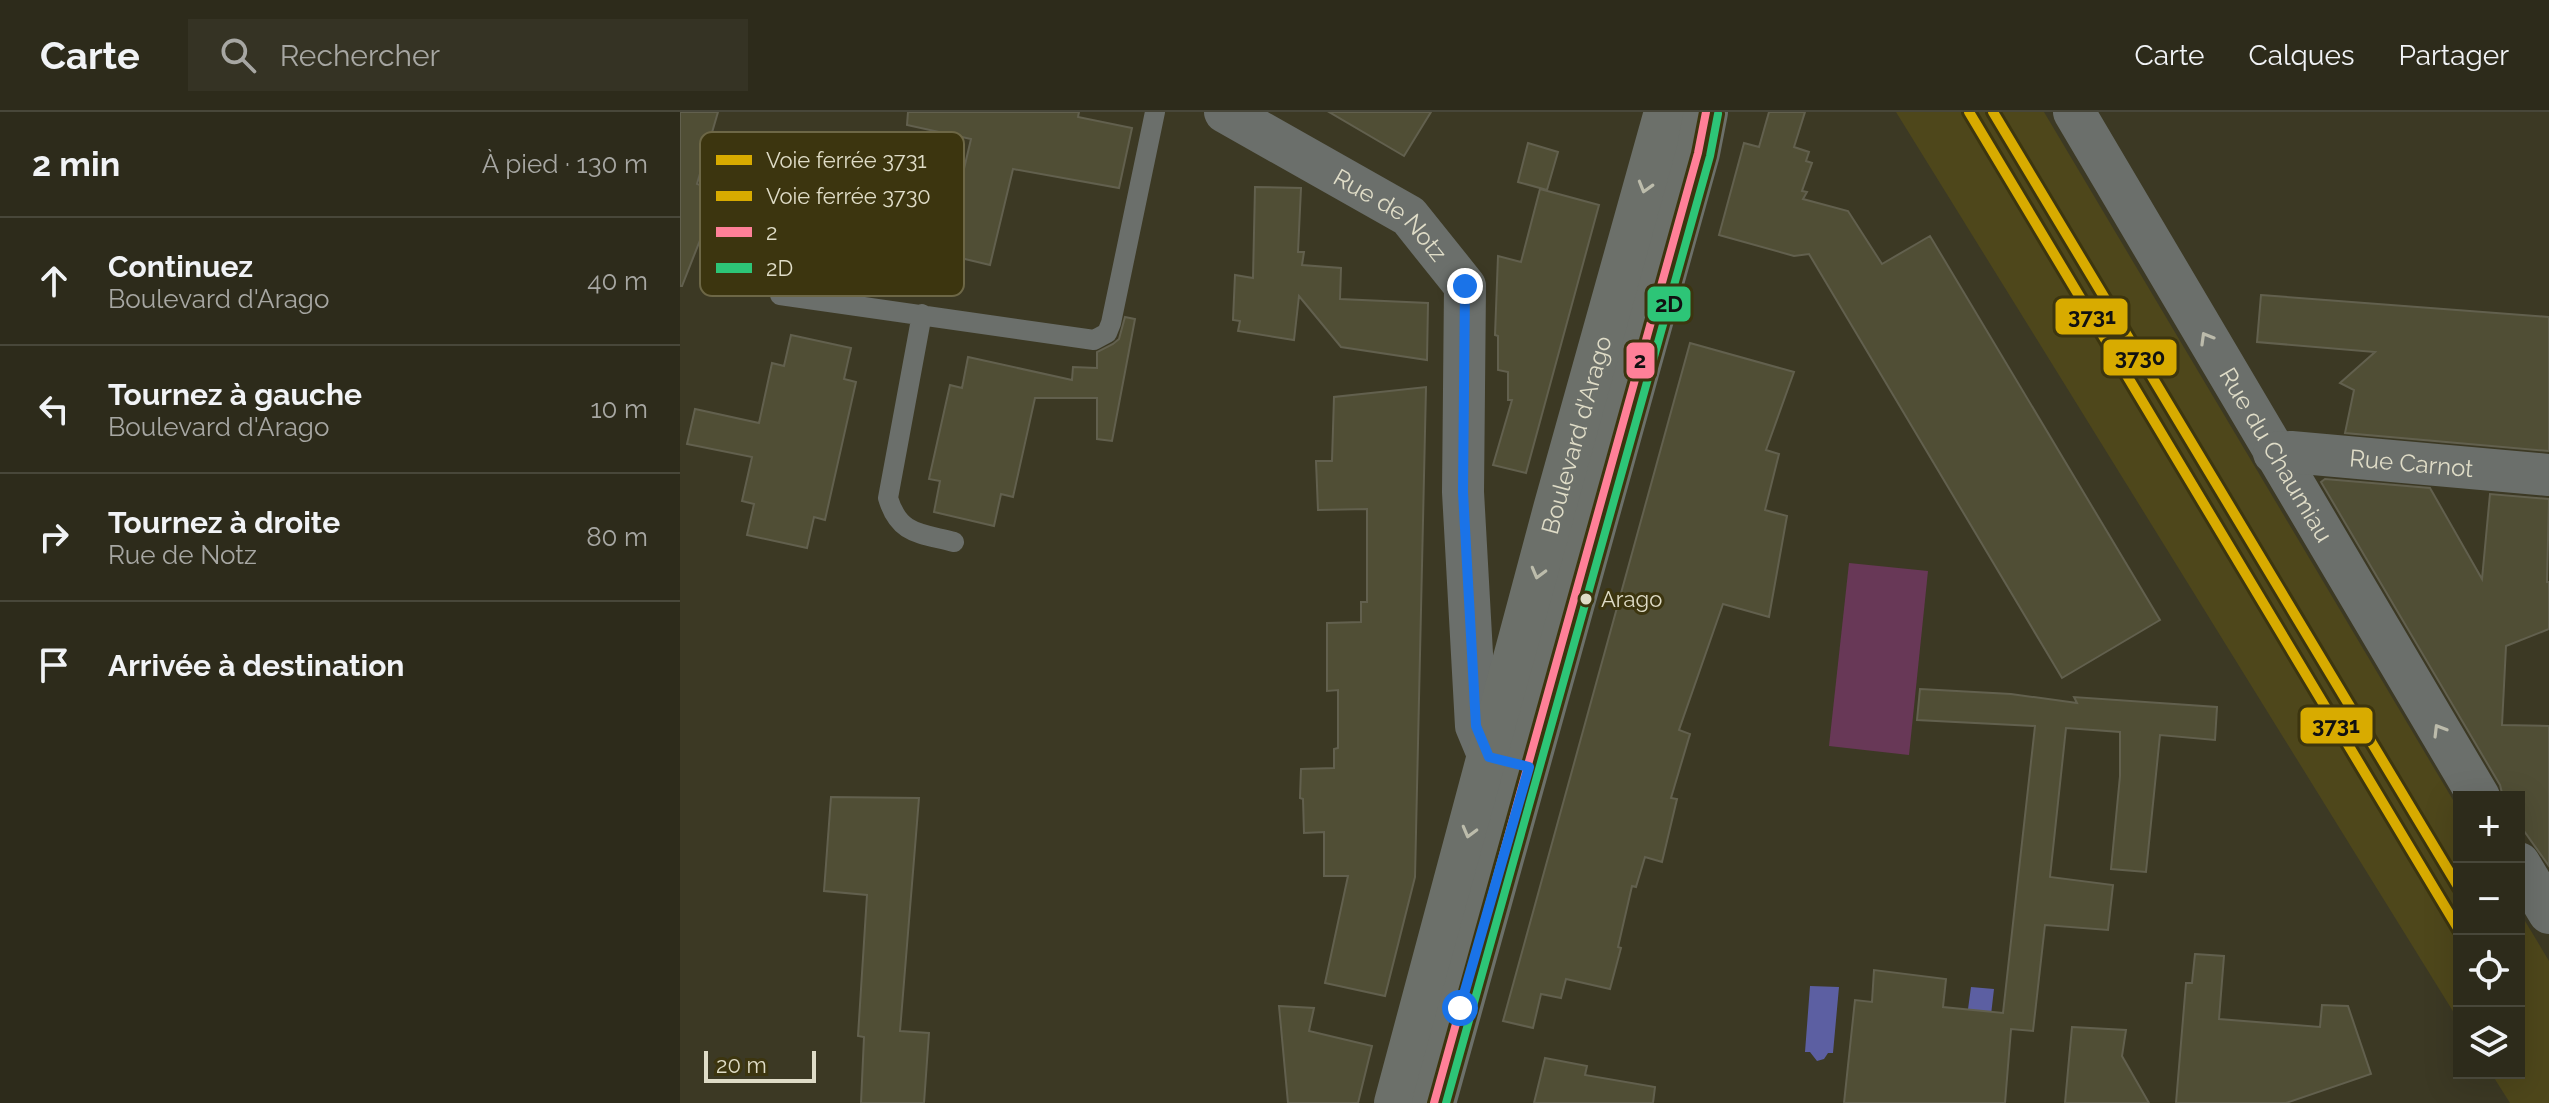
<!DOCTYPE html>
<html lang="fr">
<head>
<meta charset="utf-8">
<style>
  body { margin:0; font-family:Raleway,sans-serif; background:#353324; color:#f1f3f6 }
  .controls { position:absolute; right:24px; bottom:24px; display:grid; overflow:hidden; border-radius:0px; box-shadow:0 8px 32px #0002 }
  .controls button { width:72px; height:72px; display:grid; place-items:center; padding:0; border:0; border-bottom:2px solid #48473a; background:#2d2b1b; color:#f1f3f6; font:40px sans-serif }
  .scale { position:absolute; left:24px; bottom:20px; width:112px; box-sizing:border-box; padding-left:8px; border:4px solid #dfdcc7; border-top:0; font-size:22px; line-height:28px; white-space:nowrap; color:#dfdcc7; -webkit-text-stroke:6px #3c350f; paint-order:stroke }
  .stop { position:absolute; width:24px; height:24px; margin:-18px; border:6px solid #1a73e8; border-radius:50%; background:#fff }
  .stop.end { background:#1a73e8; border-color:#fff; box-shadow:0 2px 8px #0008 }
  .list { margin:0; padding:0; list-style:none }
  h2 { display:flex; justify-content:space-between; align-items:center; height:104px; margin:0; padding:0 32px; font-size:34px }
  h2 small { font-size:26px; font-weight:400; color:#a7a7a3 }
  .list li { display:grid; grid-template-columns:52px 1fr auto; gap:24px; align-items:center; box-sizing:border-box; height:128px; padding:0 32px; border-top:2px solid #48473a }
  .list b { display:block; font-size:30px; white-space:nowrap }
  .list p { margin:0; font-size:26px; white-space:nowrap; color:#a7a7a3 }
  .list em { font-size:26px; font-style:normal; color:#a7a7a3 }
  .icon { flex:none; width:44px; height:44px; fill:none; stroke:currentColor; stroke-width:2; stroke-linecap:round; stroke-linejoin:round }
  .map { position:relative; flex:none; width:1869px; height:991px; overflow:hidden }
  header { display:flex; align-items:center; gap:48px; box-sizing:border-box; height:112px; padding:0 40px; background:#2d2b1b; border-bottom:2px solid #48473a }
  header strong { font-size:38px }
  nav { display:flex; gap:44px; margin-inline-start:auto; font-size:28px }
  .search { width:560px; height:72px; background:#353324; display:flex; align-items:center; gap:20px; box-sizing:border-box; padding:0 28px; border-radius:0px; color:#a7a7a3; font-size:30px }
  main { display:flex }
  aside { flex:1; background:#2d2b1b }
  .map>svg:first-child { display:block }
  .built { fill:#4e471b }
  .green { fill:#683857 }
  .water { fill:#5c5fa2 }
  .building { fill:#504e35; stroke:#62604e; stroke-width:2 }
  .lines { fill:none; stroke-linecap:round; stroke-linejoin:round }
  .lane { stroke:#6b6f6b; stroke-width:20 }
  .street { stroke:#6b6f6b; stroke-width:42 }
  .secondary { stroke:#6c706a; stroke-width:44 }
  .bus-1-casing { stroke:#3c350f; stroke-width:14 }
  .bus-2-casing { stroke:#3c350f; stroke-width:14 }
  .bus-1 { stroke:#ff8098; stroke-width:8 }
  .bus-2 { stroke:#2dc577; stroke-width:8 }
  .rail-1-casing { stroke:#3c350f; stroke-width:16 }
  .rail-2-casing { stroke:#3c350f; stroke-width:16 }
  .rail-1 { stroke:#d8ab00; stroke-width:10 }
  .rail-2 { stroke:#d8ab00; stroke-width:10 }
  .oneway { stroke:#bcbcab }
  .oneway2 { stroke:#bcbbab }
  .route { stroke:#1a73e8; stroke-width:10 }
  .bus-dot { fill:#dfdcc7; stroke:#3c350f; stroke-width:3 }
  .labels { text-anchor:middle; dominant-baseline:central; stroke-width:6; stroke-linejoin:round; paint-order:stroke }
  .bus-label { font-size:22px; fill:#dfdcc7; stroke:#3c350f; text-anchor:start }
  .street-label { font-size:24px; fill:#dfdcc7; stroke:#3c350f }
  .key { fill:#3c350f; stroke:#6d6746; stroke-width:2 }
  .key-label { font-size:22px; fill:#dfdcc7 }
  .line-badge { stroke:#3c350f; stroke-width:3 }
  .pale-badge-label { font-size:22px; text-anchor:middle; font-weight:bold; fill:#111 }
</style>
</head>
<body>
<header>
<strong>Carte</strong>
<div class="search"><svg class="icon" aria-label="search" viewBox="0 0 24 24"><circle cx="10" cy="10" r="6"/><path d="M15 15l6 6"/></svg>Rechercher</div>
<nav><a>Carte</a><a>Calques</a><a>Partager</a></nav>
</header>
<main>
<aside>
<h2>2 min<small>À pied · 130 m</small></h2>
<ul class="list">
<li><svg class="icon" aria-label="ahead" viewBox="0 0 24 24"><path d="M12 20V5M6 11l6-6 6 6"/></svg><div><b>Continuez</b><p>Boulevard d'Arago</p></div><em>40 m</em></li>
<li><svg class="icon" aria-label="left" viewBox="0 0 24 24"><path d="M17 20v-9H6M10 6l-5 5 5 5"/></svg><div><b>Tournez à gauche</b><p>Boulevard d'Arago</p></div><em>10 m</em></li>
<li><svg class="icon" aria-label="right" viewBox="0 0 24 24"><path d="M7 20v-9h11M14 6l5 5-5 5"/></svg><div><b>Tournez à droite</b><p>Rue de Notz</p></div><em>80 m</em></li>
<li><svg class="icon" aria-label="arrive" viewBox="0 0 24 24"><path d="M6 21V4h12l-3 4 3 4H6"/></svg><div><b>Arrivée à destination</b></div></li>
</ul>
</aside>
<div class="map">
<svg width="1869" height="991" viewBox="0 0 1869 991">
  <rect width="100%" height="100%" fill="#3c3924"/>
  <path class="built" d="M1216,0h148l415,698v211z
    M1839,799l30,50v142h-39l-19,-30h28z"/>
  <path class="green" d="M1169,451l79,8 -19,184 -80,-9z"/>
  <path class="water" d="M1130,874l29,1 -6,66h-5l-4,6 -7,2 -7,-9h-5z
    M1291,875l23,2 -6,52 -24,-2z"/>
  <path class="building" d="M0,0h38l-21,72 22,8 -37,94h-2z
    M228,0h171l-1,5 54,11 -13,60 -106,-19 -23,96 -46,-11 27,-115 -64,-14z
    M649,0h102l-27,44z
    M1089,0h36l-11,35 15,5 -3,9 6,2 -10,28 5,1 -4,7 45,12 34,53 48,-28 230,384 -98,58 -253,-424 -15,2 -75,-21 25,-92 15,4z
    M848,31l30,9 -11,38 -29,-8z
    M575,75l46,1 -3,64h6l-2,13 39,3 -1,31 88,4 -1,57 -86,-13 -42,-51 -5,44 -56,-9 2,-10 -7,-1 2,-45 18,3z
    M860,77l59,16 -73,268 -33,-8 19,-65h-4v-28l-10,-2v-34l-3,-1 3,-79 23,6z
    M1581,183l288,22v134l-204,-18 9,-43 -14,-7 35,-31 -118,-10z
    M445,205l10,2 -23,122 -15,-2v-41h-62l-22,99 -12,-3 -7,32 -60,-14 6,-31 -11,-2 21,-94 12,3 6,-31 104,23 1,-13 24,1v-16l16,-8 6,-5z
    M111,223l60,13 -7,31 12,3 -31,138 -11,-3 -7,31 -60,-13 7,-31 -12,-3 10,-44 -65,-13 8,-35 64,14 13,-60 12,3z
    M1010,231l104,29 -28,78 13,4 -14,56 22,6 -18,101 -46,-13 -44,126 11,4 -19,64 6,1 -15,63 -17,-5 -9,30 -4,-1 -14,61 3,1 -11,41 -44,-10 -5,19 -20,-4 -8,34 -30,-7z
    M746,275l-11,490 -30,119 -60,-13 23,-107h-24v-44l-20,1 -1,-34 -3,-1 1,-29 33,-1v-19l4,-1v-58l-11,1v-68l34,-1v-20h6v-93l-49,1 -2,-49h16l2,-64z
    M1645,367l105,9 52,91 8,-85 59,5 -2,83h2v47l-43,17 -4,79 47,1v140l-30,-42v-27h-16l-3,-12 -179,-303z
    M1240,577l91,5 66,9 -3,-6 143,10 -2,33 -55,-5 -14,137 -35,-3 9,-93v-44l-54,-4 -16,149 63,8 -5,45 -63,-5 -12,106 -22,-2 -6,74h-161l11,-103 17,2 2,-32 72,9 -3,28 60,6 32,-287 -118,-6z
    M151,685l88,1 -19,233 29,2 -5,70h-63l3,-66 -6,-1 9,-141 -43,-4z
    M1515,842l29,2 -5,63 101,8 2,-22 26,1 23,68 -85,29h-110l10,-120h6z
    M599,894l35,2 -5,23 63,15 -14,57h-70z
    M1392,915l54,3 -4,26 27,47h-84z
    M865,946l42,8 -2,9 70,12 -2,16h-119z"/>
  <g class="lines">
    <path class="lane" d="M100,183l314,45 13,-7 4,-10 44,-211
      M242,202l-34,184c11,37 32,35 66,44"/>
    <g class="street">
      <path id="s1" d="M545,0l184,104 56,70 -2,206 13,234 13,31"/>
      <path id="s2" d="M1394,0l405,685"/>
      <path id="s3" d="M1594,341l17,-1 258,23"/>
      <path d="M1839,751l30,50"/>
    </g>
    <g class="secondary">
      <path id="s4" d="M716,991l159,-594 111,-397"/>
      <path d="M754,991l264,-950 8,-41"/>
    </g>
    <g class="bus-1-casing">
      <path id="bus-1" d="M754,991l264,-950 8,-41"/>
    </g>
    <g class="bus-2-casing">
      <path id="bus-2" d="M766,991l264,-947 8,-42"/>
    </g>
    <use href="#bus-1" class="bus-1"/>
    <use href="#bus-2" class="bus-2"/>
    <g class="rail-1-casing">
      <path id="rail-1" d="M1289,0l490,818"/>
    </g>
    <g class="rail-2-casing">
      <path id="rail-2" d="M1313,0l466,776"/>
    </g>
    <use href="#rail-1" class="rail-1"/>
    <use href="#rail-2" class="rail-2"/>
  </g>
  <defs><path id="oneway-chevron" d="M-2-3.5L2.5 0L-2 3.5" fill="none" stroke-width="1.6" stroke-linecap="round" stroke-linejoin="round" transform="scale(2)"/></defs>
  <g class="oneway">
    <use href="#oneway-chevron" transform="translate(965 75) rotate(106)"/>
    <use href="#oneway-chevron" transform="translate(858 461) rotate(105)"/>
    <use href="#oneway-chevron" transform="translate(789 720) rotate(105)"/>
  </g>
  <g class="oneway2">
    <use href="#oneway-chevron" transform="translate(1526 226) rotate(-120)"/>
    <use href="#oneway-chevron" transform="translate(1759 618) rotate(-121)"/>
  </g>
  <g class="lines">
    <path class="route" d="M780,896l69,-241 -40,-10 -13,-31 -13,-234 2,-206"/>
  </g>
  <circle class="bus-dot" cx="906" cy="487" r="7"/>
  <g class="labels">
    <g class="bus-label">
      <text x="921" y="487">Arago</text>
    </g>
    <g class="street-label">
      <text stroke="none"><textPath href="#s1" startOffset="196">Rue de Notz</textPath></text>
      <text stroke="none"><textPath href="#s4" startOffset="692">Boulevard d'Arago</textPath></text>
      <text stroke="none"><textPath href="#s2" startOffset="398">Rue du Chaumiau</textPath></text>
      <text stroke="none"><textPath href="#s3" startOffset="138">Rue Carnot</textPath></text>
    </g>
  </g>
  <rect x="20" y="20" width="264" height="164" rx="12" class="key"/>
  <rect x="36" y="43" width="36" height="10" fill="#d8ab00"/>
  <rect x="36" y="79" width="36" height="10" fill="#d8ab00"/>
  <rect x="36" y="115" width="36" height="10" fill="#ff8098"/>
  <rect x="36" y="151" width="36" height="10" fill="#2dc577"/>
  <g class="key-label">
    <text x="86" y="56">Voie ferrée 3731</text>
    <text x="86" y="92">Voie ferrée 3730</text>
    <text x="86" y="128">2</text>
    <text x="86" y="164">2D</text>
  </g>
  <g class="line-badge">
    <rect x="966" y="173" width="46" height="38" rx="8" fill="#2dc577"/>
    <rect x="1374" y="185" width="75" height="39" rx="8" fill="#d8ab00"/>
    <rect x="1422" y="226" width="76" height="39" rx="8" fill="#d8ab00"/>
    <rect x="945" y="229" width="31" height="39" rx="8" fill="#ff8098"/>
    <rect x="1619" y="594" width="75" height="39" rx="8" fill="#d8ab00"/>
  </g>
  <g class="pale-badge-label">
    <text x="989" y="200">2D</text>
    <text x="1412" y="212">3731</text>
    <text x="1460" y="253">3730</text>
    <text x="960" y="256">2</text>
    <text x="1656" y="621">3731</text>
  </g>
</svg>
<div class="controls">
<button>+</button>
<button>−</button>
<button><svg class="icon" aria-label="locate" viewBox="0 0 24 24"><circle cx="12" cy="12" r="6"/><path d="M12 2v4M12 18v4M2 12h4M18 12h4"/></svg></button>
<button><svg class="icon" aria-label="layers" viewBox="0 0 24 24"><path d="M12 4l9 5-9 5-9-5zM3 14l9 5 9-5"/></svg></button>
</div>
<div class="scale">20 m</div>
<div class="stop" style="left:780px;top:896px"></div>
<div class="stop end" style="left:785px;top:174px"></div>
</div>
</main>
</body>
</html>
